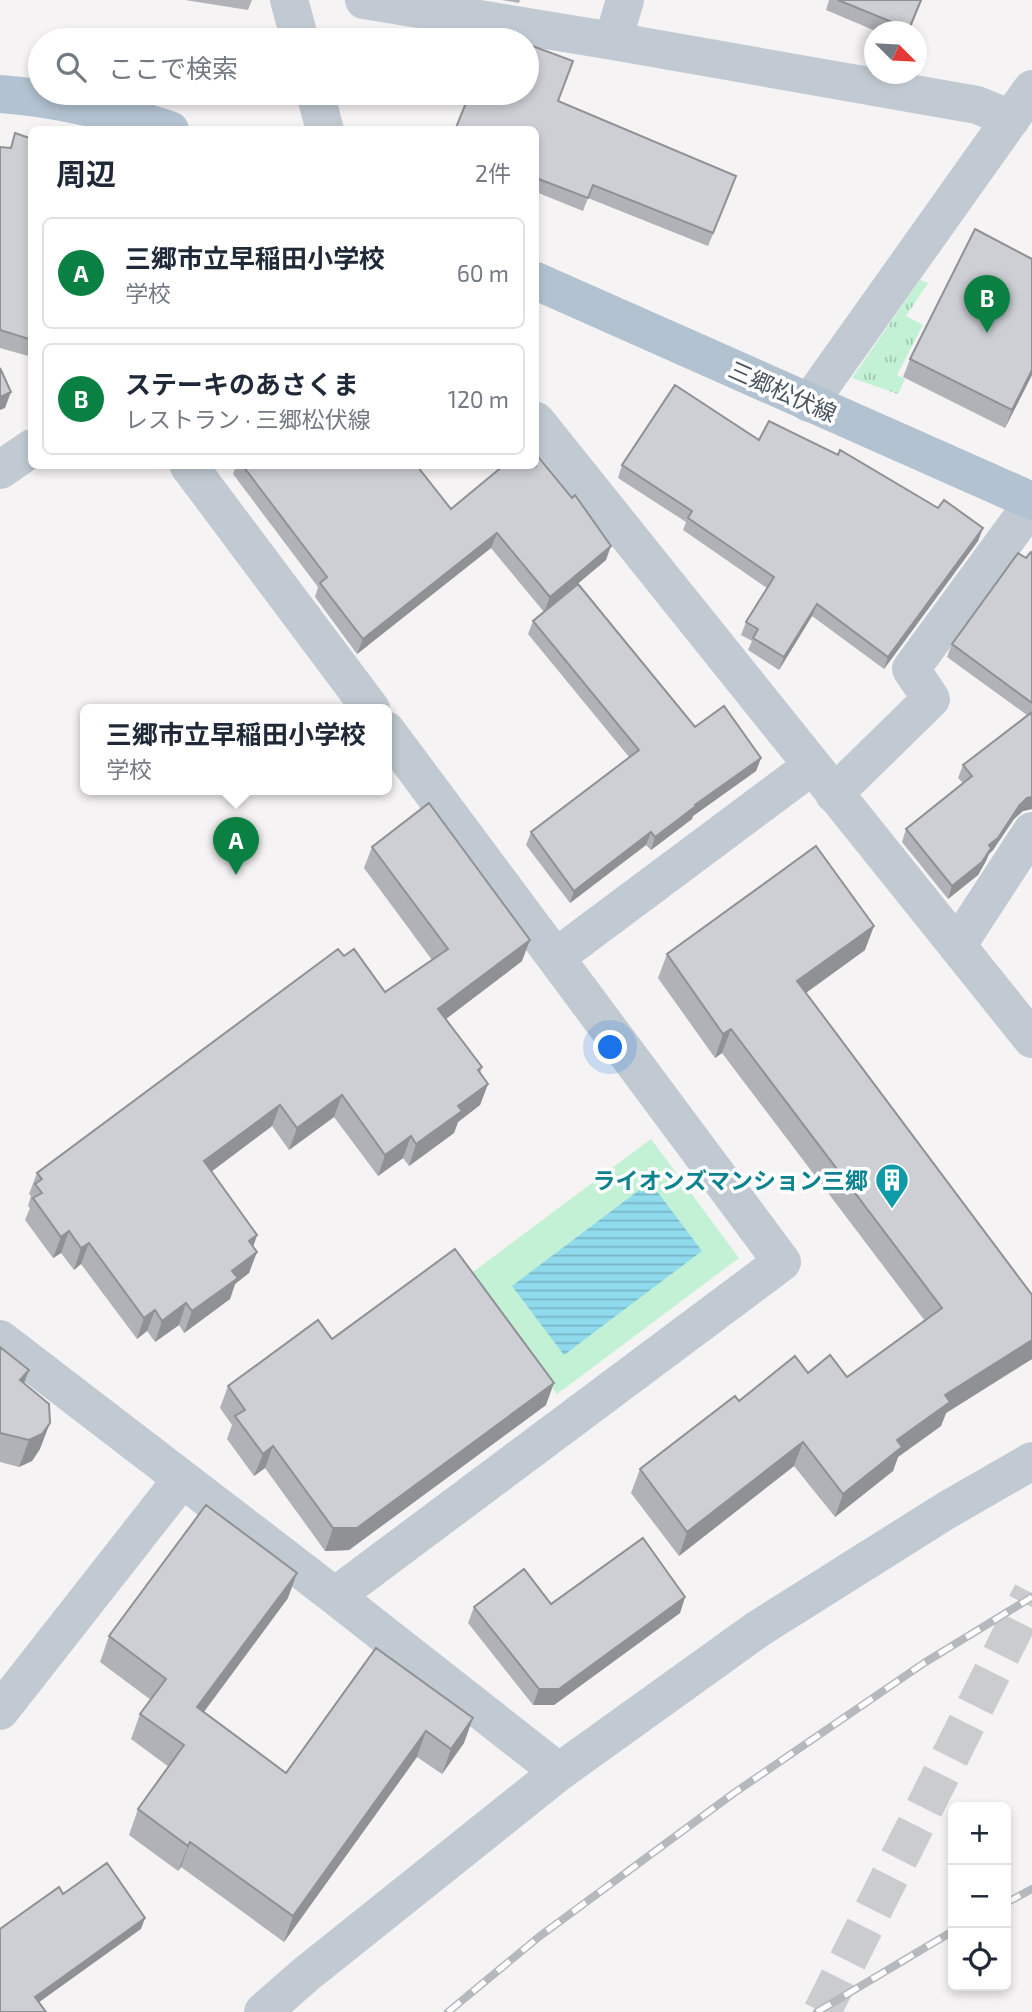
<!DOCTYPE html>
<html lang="ja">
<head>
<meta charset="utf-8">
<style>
  body { margin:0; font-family:"Exo 2","Noto Sans JP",sans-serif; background:#f2f2f3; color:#1f2937 }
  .controls { position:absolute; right:21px; bottom:21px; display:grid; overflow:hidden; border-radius:10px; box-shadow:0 4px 10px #0003 }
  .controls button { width:63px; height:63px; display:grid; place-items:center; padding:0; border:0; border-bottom:2px solid #e0e1e3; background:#fff; color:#1f2937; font:35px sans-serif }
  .compass { position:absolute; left:864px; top:21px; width:63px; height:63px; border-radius:50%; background:#fff; box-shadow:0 4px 10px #0003; rotate:114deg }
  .you { position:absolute; left:611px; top:1048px; width:24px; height:24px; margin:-18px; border:5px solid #fff; border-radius:50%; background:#1a73e8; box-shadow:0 0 0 10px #1a73e833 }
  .badge { display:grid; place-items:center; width:46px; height:46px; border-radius:50%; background:#0b8043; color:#fff; font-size:23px; font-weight:700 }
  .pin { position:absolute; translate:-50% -58px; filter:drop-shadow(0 2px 4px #0008) }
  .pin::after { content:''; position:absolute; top:37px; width:24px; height:21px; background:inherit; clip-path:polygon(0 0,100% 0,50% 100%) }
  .popup { position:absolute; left:80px; top:704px; width:312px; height:91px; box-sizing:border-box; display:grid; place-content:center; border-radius:10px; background:#fff; filter:drop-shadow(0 2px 5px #0005); font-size:23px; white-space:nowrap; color:#747a83 }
  .popup b { font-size:26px; color:#1f2937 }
  .popup::after { content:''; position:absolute; left:50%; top:100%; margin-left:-14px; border:14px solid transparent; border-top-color:#fff }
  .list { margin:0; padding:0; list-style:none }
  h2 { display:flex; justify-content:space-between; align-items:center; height:91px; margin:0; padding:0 28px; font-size:30px }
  h2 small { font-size:23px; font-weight:400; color:#747a83 }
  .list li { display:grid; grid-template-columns:46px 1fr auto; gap:21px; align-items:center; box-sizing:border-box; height:112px; margin:0 14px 14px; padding:0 14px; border:2px solid #e0e1e3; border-radius:10px }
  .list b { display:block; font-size:26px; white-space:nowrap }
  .list p { margin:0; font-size:23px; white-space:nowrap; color:#747a83 }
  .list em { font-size:23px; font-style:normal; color:#747a83 }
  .icon { flex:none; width:38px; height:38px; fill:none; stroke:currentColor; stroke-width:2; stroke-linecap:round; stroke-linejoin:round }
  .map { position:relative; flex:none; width:1032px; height:2012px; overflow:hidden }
  .search { position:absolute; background:#fff; box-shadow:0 4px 10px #0003; left:28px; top:28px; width:511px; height:77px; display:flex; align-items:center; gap:18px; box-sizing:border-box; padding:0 24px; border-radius:38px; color:#747a83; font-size:26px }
  .panel { position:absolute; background:#fff; box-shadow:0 4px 10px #0003; left:28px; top:126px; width:511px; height:343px; border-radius:10px }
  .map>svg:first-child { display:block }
  .grass { fill:url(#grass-tufts) }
  .park { fill:#c3f1d5 }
  .water { fill:url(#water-rules) }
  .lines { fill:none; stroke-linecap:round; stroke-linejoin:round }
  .major-tunnel { stroke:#caccce; stroke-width:38; stroke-dasharray:38 19; stroke-linecap:butt }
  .minor { stroke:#c1cad2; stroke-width:38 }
  .major { stroke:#b3c2d1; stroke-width:38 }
  .rail-casing { stroke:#b5b8bd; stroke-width:8 }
  .rail { stroke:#fff; stroke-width:5; stroke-dasharray:16; stroke-linecap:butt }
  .wall { fill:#b0b2b7 }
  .shaded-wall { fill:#909195 }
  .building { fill:#cdcfd5; stroke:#909195; stroke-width:2 }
  .labels { text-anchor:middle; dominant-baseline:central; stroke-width:7; stroke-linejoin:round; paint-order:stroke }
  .street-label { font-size:23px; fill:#4a5661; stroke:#fff }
  .culture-label { font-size:23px; font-weight:bold; fill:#0d838f; stroke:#fff; text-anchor:end }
</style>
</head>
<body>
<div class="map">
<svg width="1032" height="2012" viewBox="0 0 1032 2012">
  <defs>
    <pattern id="grass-tufts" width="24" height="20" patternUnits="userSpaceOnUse" patternTransform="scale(1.75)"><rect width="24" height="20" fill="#c3f1d5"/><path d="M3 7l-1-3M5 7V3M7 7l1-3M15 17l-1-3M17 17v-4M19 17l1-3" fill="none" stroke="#a0c6b0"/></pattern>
    <pattern id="water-rules" width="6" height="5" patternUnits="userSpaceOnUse" patternTransform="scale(1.75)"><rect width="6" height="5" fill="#90daee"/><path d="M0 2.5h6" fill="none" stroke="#78b4c4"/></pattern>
  </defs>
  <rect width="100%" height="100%" fill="#f5f3f3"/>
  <path class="grass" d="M920,280l8,3 -22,33 17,9 -26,50 8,4 -7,15 -46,-16z"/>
  <path class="park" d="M651,1139l88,119 -182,136 -88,-119z"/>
  <path class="water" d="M650,1182l52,69 -138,104 -52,-69z"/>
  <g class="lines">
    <path class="major-tunnel" d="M822,2012l210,-419"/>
    <path class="minor" d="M289,0l11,40
      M364,0l249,41 364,64 34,14
      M613,41l12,-41
      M315,93l10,37
      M809,403l223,-314
      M536,421l496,618
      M189,466l182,243
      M0,470l32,-22
      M834,794l97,-95 -20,-30 121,-165
      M957,946l75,-115
      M556,957l256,-191
      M0,1339l335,257 224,176
      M335,1596l447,-334 -396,-532
      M0,1711l182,-232
      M263,2012l42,-37 254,-203 199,-143 189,-119 85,-49"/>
    <path class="major" d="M0,94c58,4 114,18 170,36
      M536,281l496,220"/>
    <g class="rail-casing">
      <path id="rail" d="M1006,1903l26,-14
        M448,2012l92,-76 194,-143 190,-130 108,-66
        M817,2012l136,-81"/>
    </g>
    <use href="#rail" class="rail"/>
  </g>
  <path class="wall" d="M185,0h67l-4,10z
    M502,0h18l-1,3z
    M829,0h93l-13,32h-31l-52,-22z
    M558,101l174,88 -24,57 -120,-48 -5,13 -47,-19v-62z
    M15,133l17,6v218l-32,-9v-201l10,1z
    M910,359l122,16 -27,53 -102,-51z
    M759,440l179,68 45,20 -5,13 -94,128 -72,-53 -33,54 -31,-20 4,-9 -11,-6 5,-13 21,-34 -84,-58 3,-8 -68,-44 4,-13z
    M236,466h181l34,43 155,51 -62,52 -53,-64 -134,106 -42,-57 3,-10 -85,-113z
    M1032,553v256l-9,2 -9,8 -21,31 -4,4 -3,7 -8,14 -30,24 -46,-57 4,-13 57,-46 -5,-5 5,-13 64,-50 -80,-58 5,-13 74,-86z
    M533,621l162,106 66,31 -5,13 -63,45 -1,3 -41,31 -5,-5 -76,58 -44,-58 5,-13 98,-75 -101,-123z
    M372,847l150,114 -76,58 36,48 -2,6 8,11 -8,21 -22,17 -4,11 -45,33 -6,-8 -25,18 -44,-59 -45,33 -17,-24 -61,46 46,63 -4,12 -4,26 -14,11 -5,15 -46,34 -5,-8 -24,17 -8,-11 -10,8 -56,-75 -7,6 -13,-17 -8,5 -28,-38 5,-12 -2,-2 3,-10 -2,-2 8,-21 307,-217 41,36 47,-32 -68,-92z
    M865,950l-59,43 226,302v64l-86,54 -5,13 -43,31 -5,14 -58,46 -41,-51 -115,90 -48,-63 9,-24 99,-68 69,-28 39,4 78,-56 -203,-268 -7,5 -57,-80 9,-24z
    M332,1339l214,66 -197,145 -24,1 -60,-83 -11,8 -27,-37 5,-14 -12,-17 8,-22z
    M0,1347l29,23 -5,13 16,66 -8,12 -13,6 -19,-5z
    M685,1597l-5,16 -126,92h-21l-65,-82 6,-16 77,-3z
    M288,1598l-84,114 82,61 90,-125 88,95 -22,31 -25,-17 -133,185 -103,-75 -3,4 -49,-36 9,-26 31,-42 -38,-28 9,-25 11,-14 -51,-38 9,-26z"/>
  <path class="shaded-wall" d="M1032,370v5l-27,53 7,-18z
    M11,392l-6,16 -5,2v-13z
    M983,528l-5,13 -94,128 4,-12z
    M497,533l-6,15 -134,106 6,-15z
    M611,546l-5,14 -62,52 6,-15z
    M817,604l-5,12 -33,54 5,-13z
    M761,758l-5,13 -63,45 -1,3 -41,31 4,-13 40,-32z
    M1032,797v12l-9,2 -9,8 -21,31 -4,4 -3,7 -8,14 -30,24 4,-13 37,-41 30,-39 8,-8z
    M651,832l-5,13 -76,58 4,-12z
    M874,926l-9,24 -76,55 8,-24z
    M530,940l-8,21 -92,70 8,-22z
    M731,1029l-9,24 -7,5 8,-24z
    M488,1084l-8,21 -22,17 -4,11 -45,33 7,-22 42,-38z
    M342,1095l-8,22 -45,33 8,-22z
    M280,1105l-8,21 -76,57 8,-22z
    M411,1136l-8,22 -25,18 7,-21z
    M69,1231l-8,22 -8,5 8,-21z
    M257,1235l-7,21 -1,-15z
    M89,1243l-8,21 -7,6 7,-22z
    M257,1252l-8,21 -14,11 -5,15 -46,34 8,-22 40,-40z
    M186,1303l-7,22 -24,17 7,-21z
    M155,1310l-8,21 -10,8 7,-21z
    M1032,1340v19l-86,54 -5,13 -43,31 -5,14 -58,46 8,-23 54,-54 48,-45z
    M29,1370l-10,26 1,-16z
    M554,1383l-8,22 -197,145 -24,1 8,-23z
    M50,1423l-10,26 -8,12 -13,6 10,-27z
    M803,1442l-9,24 -115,90 8,-24z
    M273,1446l-8,22 -11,8 9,-22z
    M297,1573l-9,25 -100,135 9,-26z
    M685,1597l-5,16 -126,92h-21l6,-16z
    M473,1718l-9,25 -22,31 9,-25z
    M426,1731l-9,26 -133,185 9,-26z
    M190,1842l-9,25 -3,4 10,-25z
    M145,1918l-4,11 -110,79 4,-11z"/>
  <path class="building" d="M838,0h83l-12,29z
    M494,31l24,9h-28z
    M527,44l46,17 -15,40 178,75 -23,57 -120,-48 -5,13 -52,-20v-48h-81l15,-37h57z
    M15,133l17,6v201l-32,-10v-183l11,1z
    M975,229l57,30v111l-20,40 -102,-51z
    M0,368l11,24 -11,5z
    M675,385l84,55 10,-19 69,34 2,-5 98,58 6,-8 39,28 -95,129 -71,-53 -33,53 -31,-19 5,-9 -12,-7 28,-45 -86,-59 4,-7 -70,-46z
    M536,454l36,44 3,-3 36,51 -61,51 -53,-64 -134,106 -43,-56 7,-6 -84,-111h174l34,43 52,-43h33z
    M1031,552l1,1v150l-80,-59 66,-91 8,5z
    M578,584l117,143 29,-21 37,52 -66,47 1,1 -41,31 -4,-5 -77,59 -43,-59 108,-82 -106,-129z
    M1032,712v85l-5,1 -8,8 -21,32 -9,7 2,3 -9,14 -30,24 -46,-57 66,-53 -9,-11z
    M429,803l101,137 -92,69 44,58 -4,3 10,14 -30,22 4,5 -46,33 -5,-8 -26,19 -43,-60 -45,33 -17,-23 -76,56 53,74 -8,6 8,11 -25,19 6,7 -46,33 -6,-8 -24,18 -7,-11 -11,8 -55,-75 -8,5 -12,-17 -8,6 -28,-39 9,-5 -7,-9 7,-5 -5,-6 301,-224 6,7 10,-7 31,43 63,-43 -76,-102z
    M816,846l58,80 -77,55 235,314v45l-87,55 5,7 -53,38 5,7 -59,47 -40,-52 -116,90 -47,-63 95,-73 4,5 56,-45 13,17 22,-18 17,22 95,-69 -211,-279 -8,5 -56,-80z
    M455,1249l99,134 -197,145h-24l-60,-82 -10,8 -28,-38 10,-6 -17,-24 90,-66 14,19z
    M0,1347l29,23 -9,10 29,24 1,19 -8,11 -13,6 -29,-7z
    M206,1505l91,68 -100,134 89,66 90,-125 97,70 -22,31 -25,-18 -133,185 -103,-74 -2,4 -50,-37 46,-64 -44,-31 26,-35 -57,-43z
    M643,1538l42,59 -126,92h-20l-65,-82 50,-38 27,35z
    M107,1863l38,55 -110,79 11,15h-46v-83l59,-42 4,7z"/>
  <defs>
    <g id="building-pin" transform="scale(1.75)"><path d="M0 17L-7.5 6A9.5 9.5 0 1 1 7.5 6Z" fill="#0f9aa8" stroke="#fff"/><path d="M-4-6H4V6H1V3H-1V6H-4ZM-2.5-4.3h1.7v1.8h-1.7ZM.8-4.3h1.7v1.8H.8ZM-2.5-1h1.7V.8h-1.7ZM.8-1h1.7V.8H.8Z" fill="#fff"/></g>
  </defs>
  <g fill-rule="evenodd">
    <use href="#building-pin" x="892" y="1180"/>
  </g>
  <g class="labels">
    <g class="street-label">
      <text transform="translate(783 391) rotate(24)">三郷松伏線</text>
    </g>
    <g class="culture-label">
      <text x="868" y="1180">ライオンズマンション三郷</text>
    </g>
  </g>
</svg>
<div class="controls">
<button>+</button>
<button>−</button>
<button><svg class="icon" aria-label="locate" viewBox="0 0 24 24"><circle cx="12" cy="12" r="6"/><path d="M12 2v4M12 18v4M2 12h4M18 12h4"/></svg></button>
</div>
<svg class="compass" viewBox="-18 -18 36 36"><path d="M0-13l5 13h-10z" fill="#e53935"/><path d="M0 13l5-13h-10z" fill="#747a83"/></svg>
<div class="you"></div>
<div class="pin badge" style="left:236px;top:875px">A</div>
<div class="popup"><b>三郷市立早稲田小学校</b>学校</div>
<div class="pin badge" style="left:987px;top:333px">B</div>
<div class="search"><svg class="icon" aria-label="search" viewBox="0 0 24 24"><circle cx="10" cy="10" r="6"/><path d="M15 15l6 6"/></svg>ここで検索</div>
<section class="panel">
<h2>周辺<small>2件</small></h2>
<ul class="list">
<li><span class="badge">A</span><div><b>三郷市立早稲田小学校</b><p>学校</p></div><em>60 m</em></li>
<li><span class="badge">B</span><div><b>ステーキのあさくま</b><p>レストラン · 三郷松伏線</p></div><em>120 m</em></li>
</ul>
</section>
</div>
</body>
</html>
